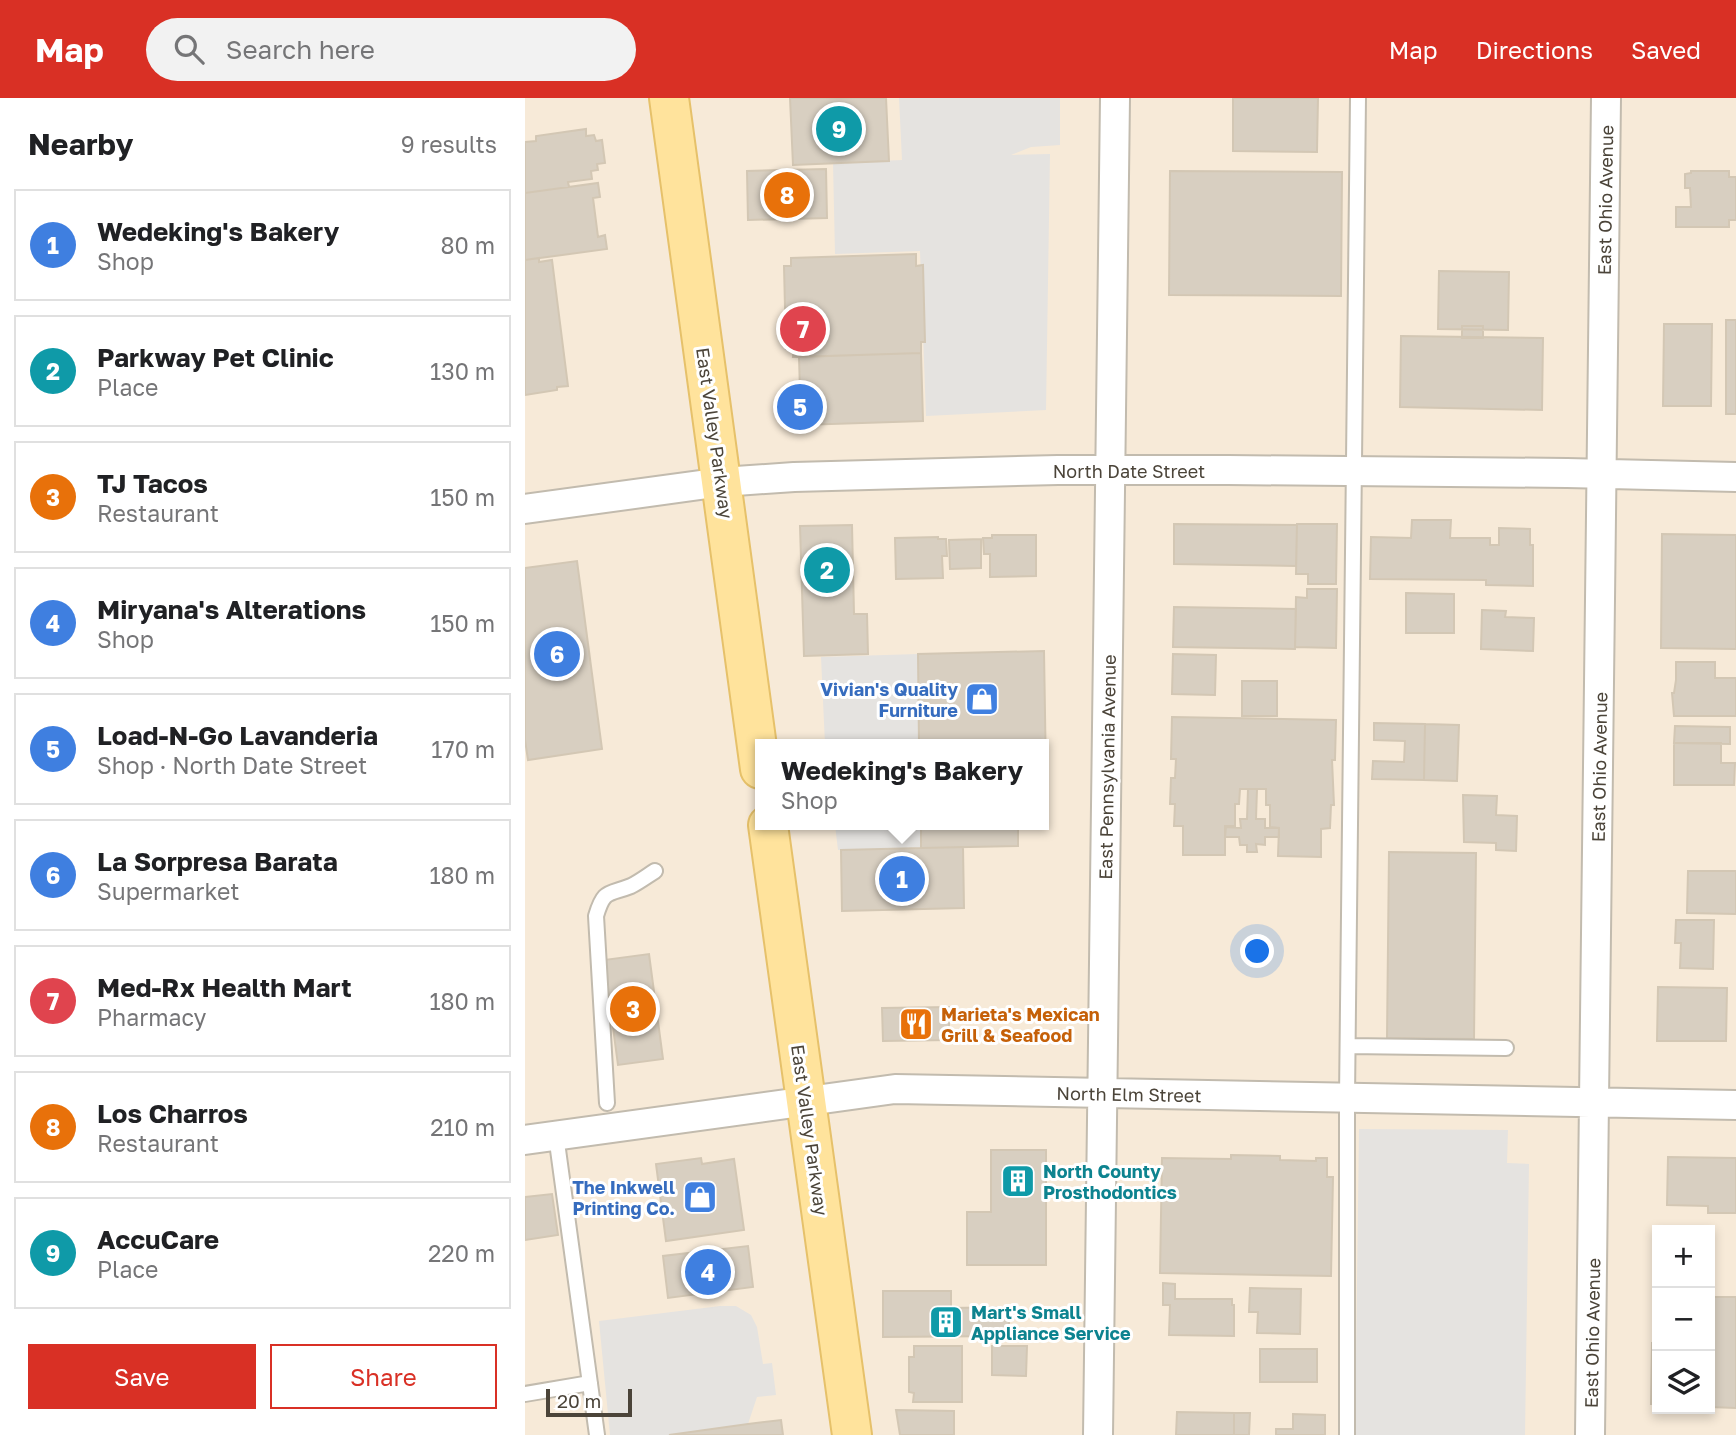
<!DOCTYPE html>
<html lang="en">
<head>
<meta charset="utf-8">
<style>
  body { margin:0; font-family:"Golos Text",sans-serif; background:#f2f2f2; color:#202124 }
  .controls { position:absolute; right:21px; bottom:21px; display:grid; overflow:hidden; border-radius:0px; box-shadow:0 4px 10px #0003 }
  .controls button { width:63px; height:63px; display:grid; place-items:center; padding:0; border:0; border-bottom:2px solid #e0e0e0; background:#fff; color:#202124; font:35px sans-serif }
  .scale { position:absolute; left:21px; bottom:18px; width:86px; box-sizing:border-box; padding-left:7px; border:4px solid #4b4439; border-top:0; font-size:19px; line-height:24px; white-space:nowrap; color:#4b4439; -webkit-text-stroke:5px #fff; paint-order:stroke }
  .you { position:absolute; left:733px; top:854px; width:24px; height:24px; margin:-18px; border:5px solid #fff; border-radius:50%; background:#1a73e8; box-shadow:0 0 0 10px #1a73e833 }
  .badge { display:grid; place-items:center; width:46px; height:46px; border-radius:50%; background:#d93025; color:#fff; font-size:23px; font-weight:700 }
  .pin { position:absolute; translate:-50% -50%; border:4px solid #fff; box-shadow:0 2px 7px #0006 }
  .popup { position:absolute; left:230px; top:641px; width:294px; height:91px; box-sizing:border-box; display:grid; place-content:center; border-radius:0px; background:#fff; filter:drop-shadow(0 2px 5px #0005); font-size:23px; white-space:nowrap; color:#757577 }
  .popup b { font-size:26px; color:#202124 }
  .popup::after { content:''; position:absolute; left:50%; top:100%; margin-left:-14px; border:14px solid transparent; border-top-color:#fff }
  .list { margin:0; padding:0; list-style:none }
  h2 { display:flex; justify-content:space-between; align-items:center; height:91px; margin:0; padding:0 28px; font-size:30px }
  h2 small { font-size:23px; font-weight:400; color:#757577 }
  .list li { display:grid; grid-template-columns:46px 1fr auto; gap:21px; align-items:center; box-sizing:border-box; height:112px; margin:0 14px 14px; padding:0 14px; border:2px solid #e0e0e0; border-radius:0px }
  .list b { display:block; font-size:26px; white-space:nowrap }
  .list p { margin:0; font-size:23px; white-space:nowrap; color:#757577 }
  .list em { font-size:23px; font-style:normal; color:#757577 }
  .actions { display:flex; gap:14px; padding:21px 28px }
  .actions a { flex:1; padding:16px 0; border:2px solid #d93025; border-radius:0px; text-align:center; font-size:24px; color:#d93025 }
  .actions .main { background:#d93025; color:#fff }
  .icon { flex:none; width:38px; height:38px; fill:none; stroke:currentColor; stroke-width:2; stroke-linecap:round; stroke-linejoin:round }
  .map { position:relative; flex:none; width:1211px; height:1337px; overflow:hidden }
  header { display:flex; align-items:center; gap:42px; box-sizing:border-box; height:98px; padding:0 35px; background:#d93025; color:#fff }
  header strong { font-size:33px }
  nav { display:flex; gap:38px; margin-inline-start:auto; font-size:24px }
  .search { width:490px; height:63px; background:#f2f2f2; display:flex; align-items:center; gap:18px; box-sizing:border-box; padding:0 24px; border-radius:38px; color:#757577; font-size:26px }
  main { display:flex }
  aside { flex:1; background:#fff }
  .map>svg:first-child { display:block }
  .commercial { fill:#f7ead8; fill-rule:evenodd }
  .parking { fill:#e5e3e0 }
  .building { fill:#d8cfc1; stroke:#d3c7b4; stroke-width:2 }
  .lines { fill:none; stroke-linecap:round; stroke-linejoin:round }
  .service-casing { stroke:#c2bbae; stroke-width:18 }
  .minor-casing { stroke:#c2bbae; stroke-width:32 }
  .primary-casing { stroke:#e6c16a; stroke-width:42 }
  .service { stroke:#fff; stroke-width:14 }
  .minor { stroke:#fff; stroke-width:28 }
  .primary { stroke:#ffe39c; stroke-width:38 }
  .labels { text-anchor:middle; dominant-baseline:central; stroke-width:6; stroke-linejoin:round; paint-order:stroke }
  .street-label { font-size:18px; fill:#4b4439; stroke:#fff }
  .shop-label { font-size:18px; font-weight:bold; fill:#366cbe; stroke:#fff; text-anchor:end }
  .food-label { font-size:18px; font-weight:bold; fill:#c56008; stroke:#fff; text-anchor:start }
  .culture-label { font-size:18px; font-weight:bold; fill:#0d838f; stroke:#fff; text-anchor:start }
</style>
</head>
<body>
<header>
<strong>Map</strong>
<div class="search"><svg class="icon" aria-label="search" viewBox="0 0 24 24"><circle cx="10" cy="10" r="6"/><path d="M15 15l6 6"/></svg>Search here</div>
<nav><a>Map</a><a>Directions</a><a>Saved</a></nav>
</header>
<main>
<aside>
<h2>Nearby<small>9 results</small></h2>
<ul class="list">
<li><span class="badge" style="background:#3f7fe0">1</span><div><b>Wedeking's Bakery</b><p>Shop</p></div><em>80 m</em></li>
<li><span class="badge" style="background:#0f9aa8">2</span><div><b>Parkway Pet Clinic</b><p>Place</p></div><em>130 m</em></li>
<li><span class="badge" style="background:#e8710a">3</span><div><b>TJ Tacos</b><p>Restaurant</p></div><em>150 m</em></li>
<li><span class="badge" style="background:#3f7fe0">4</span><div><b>Miryana's Alterations</b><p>Shop</p></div><em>150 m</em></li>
<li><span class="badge" style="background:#3f7fe0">5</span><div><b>Load-N-Go Lavanderia</b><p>Shop · North Date Street</p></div><em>170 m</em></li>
<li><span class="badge" style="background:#3f7fe0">6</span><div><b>La Sorpresa Barata</b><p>Supermarket</p></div><em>180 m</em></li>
<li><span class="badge" style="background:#e0444e">7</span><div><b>Med-Rx Health Mart</b><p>Pharmacy</p></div><em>180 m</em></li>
<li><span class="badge" style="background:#e8710a">8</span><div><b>Los Charros</b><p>Restaurant</p></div><em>210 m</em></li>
<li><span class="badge" style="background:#0f9aa8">9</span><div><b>AccuCare</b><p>Place</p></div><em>220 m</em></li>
</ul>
<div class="actions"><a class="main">Save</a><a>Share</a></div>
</aside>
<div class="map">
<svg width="1211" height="1337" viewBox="0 0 1211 1337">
  <rect width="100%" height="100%" fill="#f6f3ec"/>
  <path class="commercial" d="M0,0h1211v1337h-1211zM235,646h284v81h-284zM1132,1132h53v179h-53z"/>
  <path class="parking" d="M374,0h161v47l-29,2 -20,8 39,-1 -4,256 -120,6 -6,-165 -85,3 -2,-91 69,-3z
    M393,556l1,90h-94l-4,-87z
    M310,727h86v23l-83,2z
    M834,1031l149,1 -1,33 22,1 -4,271h-170z
    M195,1208h16l15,9 6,12 6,37 9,-1 4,32 -19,2 -9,27 -79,11h-59l-11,-114z"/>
  <path class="building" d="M265,0h96l3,63 -96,4z
    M708,0h85l-1,54 -84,-1z
    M61,31v7l8,-1 2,6 6,-1 3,23 -8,1 1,6 -7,1 1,8 -24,3 1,5 -44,6v-51l11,-1v-5z
    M301,71l1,49 -79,2 -1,-49z
    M645,73l172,1 -1,124 -172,-1z
    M1166,73h38v6h7v43h-7v7h-53v-20h15l-1,-19h-5v-14l6,-1z
    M73,85l2,14 -7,1 5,39 7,-2 2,14 -82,11v-67z
    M391,156v12l7,-1 2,77h-4v11l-128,4 1,-8h-8l-2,-83h7v-8z
    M14,160v4l13,-2 16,126 -11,1v3l-32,5v-135z
    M914,173l70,1 -1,58 -70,-1z
    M1201,222h10v94h-10z
    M1139,226h48l-1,82h-48z
    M937,228h21v12h-21z
    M876,238l142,2 -1,72 -142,-3z
    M396,255l2,68 -122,4 -2,-68z
    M887,422h39l-1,18h40v7h9v-17l31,1v16h3v41l-47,-1v-5l-116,-1 1,-42 40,1z
    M649,426l123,1 -1,41 -122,-2z
    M772,426h40l-1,60h-28v-10h-12z
    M327,427l2,89h13l1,40 -64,2 -4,-130z
    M1137,436l74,1v114l-75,-1z
    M467,437h44v41l-46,1v-23h-6l-1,-16h9z
    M413,439v2h8l1,17h-5l1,22 -47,1 -1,-41z
    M456,441v29l-31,1 -1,-29z
    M52,463l25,188 -74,11 -3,-20v-172z
    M782,491h30l-1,59 -41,-1 1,-50 11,1z
    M881,495l48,1v39h-48z
    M649,509l122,2 -1,40 -122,-2z
    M957,512l24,1 -1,6 29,1 -1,33 -52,-2z
    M519,553l2,124h-2v-31h-125l-1,-90z
    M648,556l43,1 -1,40 -43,-1z
    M1151,564h39v16h21v38h-62l-2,-23h2l2,-13z
    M717,583h35v35h-35z
    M647,619l164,3 -1,40h-3l2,45h-3l-1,23 -9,1v28l-43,-1 1,-28 -9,-1v-22h-4v-16h-26l-1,15h-4v22h-10v29h-42v-29h-9l1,-22h-5l1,-26h4l1,-19h-5z
    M849,625l51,1 -1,56 -52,-1 1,-18 31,1 1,-21 -31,-1z
    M900,626l34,1 -2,56 -33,-1z
    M1150,628l55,1v17l-56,-1z
    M1149,645h47v20h14l-1,22h-60z
    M723,691h9l-1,30h9v9h14v9h-14v8l-9,-1 1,8h-10v-7h-7l-1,-8h-14l1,-10 15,1 -1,-9h7z
    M938,697l34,1 -1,19 21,1 -1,35 -20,-1v-7l-32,-1z
    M396,727h97v21l-97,2z
    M438,749l1,61 -122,3 -1,-61z
    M864,754l87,1 -2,186 -87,-1z
    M1163,773h48v43l-49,-1z
    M1151,822h38l-1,49 -33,-1 1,-25h-6z
    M124,856l14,105 -45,6 -14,-105z
    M1133,889l69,1 -1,53h-69z
    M424,909v33l-66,1 -1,-33z
    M466,1052h55v115h-79v-53h24z
    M706,1057l49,1v4l36,1v-3h11v19h6l-2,99 -171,-3 2,-115 69,1z
    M1143,1059l68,1v55h-28v-7l-41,-1z
    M176,1060l1,6 32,-5 10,71 -78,11 -10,-77z
    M27,1096l6,41 -33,5v-43z
    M223,1148l5,41 -85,11 -5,-42z
    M638,1185l12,1v15h57v6h2v31l-65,-1 1,-30h-7z
    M725,1190l51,1 -1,45 -43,-1 1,-21h-9z
    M358,1193h68v17l58,-1v29l-126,1z
    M1185,1199h26v111l-26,-1z
    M1127,1245h5v61h-6z
    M389,1248h48v56h-49l1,-9 -5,-1v-35h5z
    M467,1248h35l-1,30 -34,-1z
    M735,1251h57v33h-57z
    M371,1312l58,1v24h-54z
    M652,1314l57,1v22h-58z
    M709,1315h16l-1,22h-15z
    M768,1316l32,1v20h-49v-6h17z
    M256,1322l2,15h-114l79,-11z"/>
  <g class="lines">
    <g class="service-casing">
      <path id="service" d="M823,948l158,2
        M82,1005l-11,-187c8,-27 12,-21 35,-30 8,-4 16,-10 24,-15
        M31,1037l41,300
        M0,1296l65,-11
        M822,1337v-338l11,-999"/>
    </g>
    <g class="minor-casing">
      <path id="minor" d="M0,411l197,-27 72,-5 264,-7h170l339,3 169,4
        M0,1042l370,-51 841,16
        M573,1337l17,-1337
        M1065,1337l16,-1337"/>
    </g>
    <g class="primary-casing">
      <path id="primary" d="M144,0l91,671
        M243,727l84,610"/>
    </g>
    <use href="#service" class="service"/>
    <use href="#minor" class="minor"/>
    <use href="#primary" class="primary"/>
  </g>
  <defs>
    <g id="shop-square" transform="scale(1.75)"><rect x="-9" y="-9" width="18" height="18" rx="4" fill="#3f7fe0" stroke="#fff"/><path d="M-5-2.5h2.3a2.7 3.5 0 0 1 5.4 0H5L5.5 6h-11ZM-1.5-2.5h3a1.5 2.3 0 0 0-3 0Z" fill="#fff"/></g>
    <g id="restaurant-square" transform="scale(1.75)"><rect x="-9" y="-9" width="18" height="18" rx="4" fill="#e8710a" stroke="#fff"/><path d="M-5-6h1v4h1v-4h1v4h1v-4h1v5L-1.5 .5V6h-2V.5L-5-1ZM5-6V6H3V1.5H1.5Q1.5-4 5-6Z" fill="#fff"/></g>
    <g id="building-square" transform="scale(1.75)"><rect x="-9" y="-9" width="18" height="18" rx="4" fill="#0f9aa8" stroke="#fff"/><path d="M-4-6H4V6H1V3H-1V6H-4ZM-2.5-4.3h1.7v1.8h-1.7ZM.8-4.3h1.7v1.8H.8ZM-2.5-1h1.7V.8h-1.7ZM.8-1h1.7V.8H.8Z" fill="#fff"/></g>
  </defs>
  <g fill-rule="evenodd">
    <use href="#shop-square" x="457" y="601"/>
    <use href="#restaurant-square" x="391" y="926"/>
    <use href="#building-square" x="493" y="1083"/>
    <use href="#shop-square" x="175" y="1099"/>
    <use href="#building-square" x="421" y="1224"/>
  </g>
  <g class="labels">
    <g class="street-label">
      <text transform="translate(1080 102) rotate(-89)">East Ohio Avenue</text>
      <text transform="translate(190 335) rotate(82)">East Valley Parkway</text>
      <text x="604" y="373">North Date Street</text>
      <text transform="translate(582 669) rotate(-89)">East Pennsylvania Avenue</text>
      <text transform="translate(1074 669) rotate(-89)">East Ohio Avenue</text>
      <text transform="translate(604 996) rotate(1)">North Elm Street</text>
      <text transform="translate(285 1032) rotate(82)">East Valley Parkway</text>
      <text transform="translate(1067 1235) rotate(-89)">East Ohio Avenue</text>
    </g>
    <g class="shop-label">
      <text x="433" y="591">Vivian's Quality<tspan x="433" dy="21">Furniture</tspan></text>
      <text x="150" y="1089">The Inkwell<tspan x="150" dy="21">Printing Co.</tspan></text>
    </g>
    <g class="food-label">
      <text x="416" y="916">Marieta's Mexican<tspan x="416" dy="21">Grill &amp; Seafood</tspan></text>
    </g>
    <g class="culture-label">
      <text x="518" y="1073">North County<tspan x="518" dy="21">Prosthodontics</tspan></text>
      <text x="446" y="1214">Mart's Small<tspan x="446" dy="21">Appliance Service</tspan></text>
    </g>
  </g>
</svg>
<div class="controls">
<button>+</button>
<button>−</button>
<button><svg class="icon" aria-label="layers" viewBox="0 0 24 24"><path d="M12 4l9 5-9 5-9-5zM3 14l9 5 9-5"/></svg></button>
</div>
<div class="scale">20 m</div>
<div class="you"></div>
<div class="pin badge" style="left:377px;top:781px;background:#3f7fe0">1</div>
<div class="popup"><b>Wedeking's Bakery</b>Shop</div>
<div class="pin badge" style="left:302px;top:472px;background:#0f9aa8">2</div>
<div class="pin badge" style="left:108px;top:911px;background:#e8710a">3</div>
<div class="pin badge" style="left:183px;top:1174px;background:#3f7fe0">4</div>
<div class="pin badge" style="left:275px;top:309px;background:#3f7fe0">5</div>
<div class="pin badge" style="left:32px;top:556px;background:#3f7fe0">6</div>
<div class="pin badge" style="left:278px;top:231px;background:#e0444e">7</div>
<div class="pin badge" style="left:262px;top:97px;background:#e8710a">8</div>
<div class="pin badge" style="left:314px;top:31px;background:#0f9aa8">9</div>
</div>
</main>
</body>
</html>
